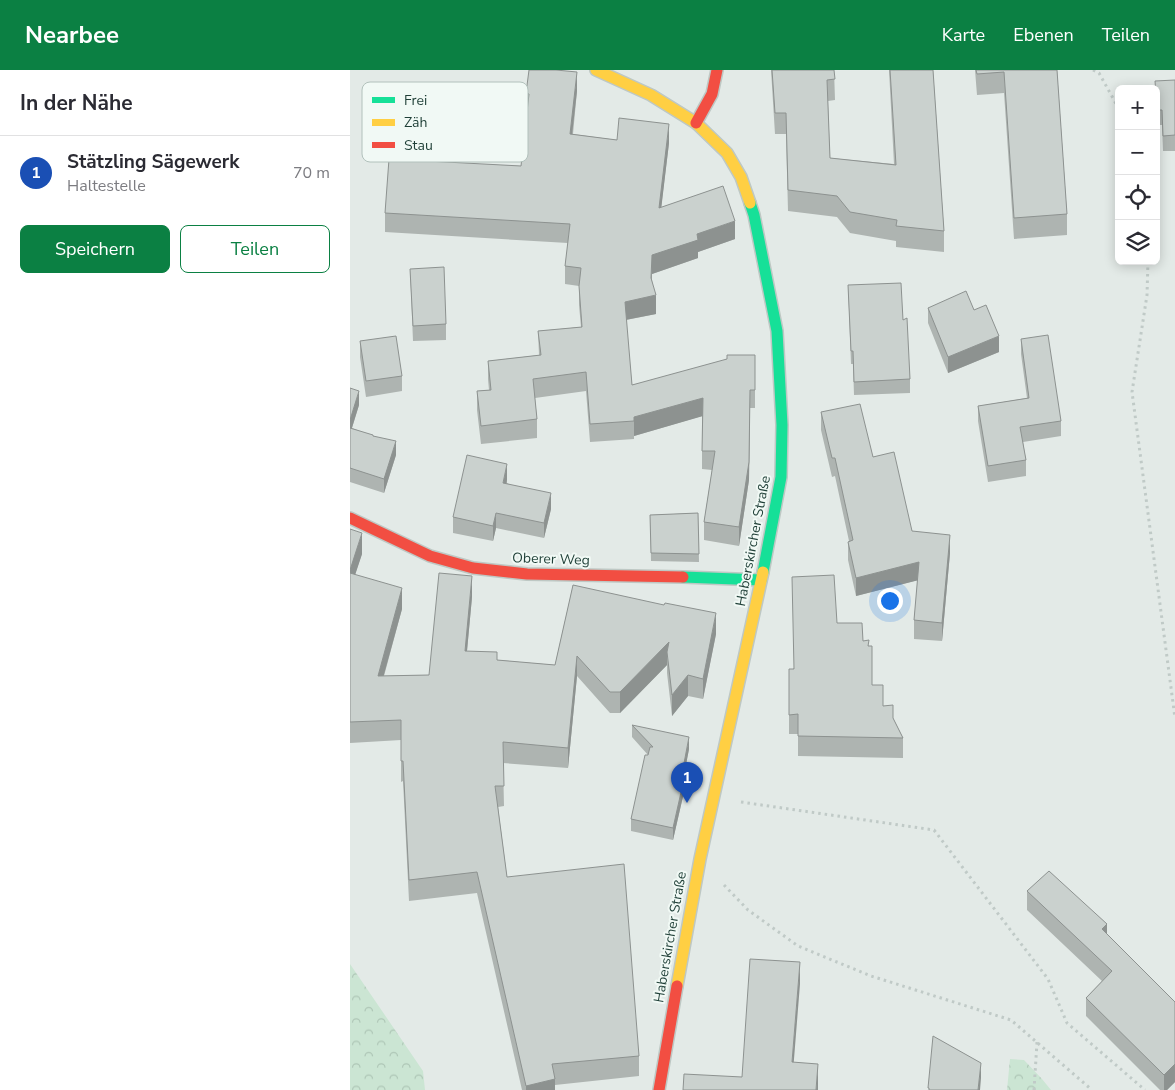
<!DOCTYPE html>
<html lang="de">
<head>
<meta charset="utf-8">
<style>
  body { margin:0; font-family:"Nunito Sans",sans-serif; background:#f7f7f7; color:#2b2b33 }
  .controls { position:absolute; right:15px; top:15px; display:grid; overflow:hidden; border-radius:8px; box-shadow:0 2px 12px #0003 }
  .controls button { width:45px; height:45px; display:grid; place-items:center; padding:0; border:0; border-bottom:1px solid #e1e1e2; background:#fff; color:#2b2b33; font:25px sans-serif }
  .you { position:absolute; left:539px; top:530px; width:18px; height:18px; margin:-12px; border:4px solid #fff; border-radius:50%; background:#1a73e8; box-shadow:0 0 0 8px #1a73e833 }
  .badge { display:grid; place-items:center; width:32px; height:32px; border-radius:50%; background:#0b8043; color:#fff; font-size:16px; font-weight:700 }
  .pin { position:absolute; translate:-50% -41px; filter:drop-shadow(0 1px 2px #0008) }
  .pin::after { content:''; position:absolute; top:26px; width:18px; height:15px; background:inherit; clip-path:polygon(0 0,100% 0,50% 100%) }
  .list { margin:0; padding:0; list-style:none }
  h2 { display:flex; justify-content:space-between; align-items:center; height:65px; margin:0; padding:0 20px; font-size:21px }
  h2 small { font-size:16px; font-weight:400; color:#7c7c81 }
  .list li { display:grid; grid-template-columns:32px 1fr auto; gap:15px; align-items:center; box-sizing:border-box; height:75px; padding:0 20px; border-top:1px solid #e1e1e2 }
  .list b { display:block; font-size:19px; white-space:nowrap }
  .list p { margin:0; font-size:16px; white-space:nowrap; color:#7c7c81 }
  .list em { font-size:16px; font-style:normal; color:#7c7c81 }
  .actions { display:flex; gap:10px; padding:15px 20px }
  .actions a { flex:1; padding:11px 0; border:1px solid #0b8043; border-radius:8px; text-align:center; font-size:18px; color:#0b8043 }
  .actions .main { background:#0b8043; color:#fff }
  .icon { flex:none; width:28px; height:28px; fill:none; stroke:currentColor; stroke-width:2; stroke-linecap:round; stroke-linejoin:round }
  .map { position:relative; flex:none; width:825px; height:1020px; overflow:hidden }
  header { display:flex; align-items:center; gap:30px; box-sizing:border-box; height:70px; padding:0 25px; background:#0b8043; color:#fff }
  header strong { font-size:24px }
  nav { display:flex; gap:28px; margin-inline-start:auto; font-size:18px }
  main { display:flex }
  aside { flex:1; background:#fff }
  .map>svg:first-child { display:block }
  .forest { fill:url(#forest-crowns) }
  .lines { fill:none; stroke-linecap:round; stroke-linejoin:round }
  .fast-casing { stroke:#bec8c4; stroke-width:14 }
  .slow-casing { stroke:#bec8c4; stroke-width:14 }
  .jam-casing { stroke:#bec8c4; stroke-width:14 }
  .path { stroke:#c0cac7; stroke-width:3; stroke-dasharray:2.5 4; stroke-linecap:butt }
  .fast { stroke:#16e098; stroke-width:11 }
  .slow { stroke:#ffcf43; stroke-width:11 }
  .jam { stroke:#f24e42; stroke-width:11 }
  .wall { fill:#aeb4b1 }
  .shaded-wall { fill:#8d9290 }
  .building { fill:#cad1ce; stroke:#8d9290 }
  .labels { text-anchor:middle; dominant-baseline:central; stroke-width:4; stroke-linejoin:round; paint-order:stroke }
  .street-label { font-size:14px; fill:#1f3f37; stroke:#f1f9f5 }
  .key { fill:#f1f9f5; stroke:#b2c1bc; stroke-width:1 }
  .key-label { font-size:14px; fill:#1f3f37 }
</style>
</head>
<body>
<header>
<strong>Nearbee</strong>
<nav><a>Karte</a><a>Ebenen</a><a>Teilen</a></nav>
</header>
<main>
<aside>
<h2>In der Nähe<small></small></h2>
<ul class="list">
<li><span class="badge" style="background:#1a4fb4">1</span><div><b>Stätzling Sägewerk</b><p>Haltestelle</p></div><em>70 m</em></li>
</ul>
<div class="actions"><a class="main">Speichern</a><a>Teilen</a></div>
</aside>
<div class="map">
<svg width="825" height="1020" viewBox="0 0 825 1020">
  <defs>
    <pattern id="forest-crowns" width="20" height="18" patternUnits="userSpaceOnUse" patternTransform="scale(1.25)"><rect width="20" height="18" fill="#cbe5d3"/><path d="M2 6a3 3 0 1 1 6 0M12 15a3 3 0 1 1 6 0" fill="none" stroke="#aec6b6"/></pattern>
  </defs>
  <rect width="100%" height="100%" fill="#e3eae7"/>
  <path class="forest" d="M0,894l73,107 2,19h-75z
    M660,989l14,1 18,19 9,11h-44z"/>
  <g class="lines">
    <g class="fast-casing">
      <path id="fast" d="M400,133l4,12 23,116 5,94 -1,52 -18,95
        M333,507l78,3"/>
    </g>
    <g class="slow-casing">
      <path id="slow" d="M246,0l55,25 45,28 31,30 14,24 9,26
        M327,916l23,-127 63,-287"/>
    </g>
    <g class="jam-casing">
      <path id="jam" d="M346,53l16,-29 5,-24
        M0,448l80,38 43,12 54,6 156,3
        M309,1020l18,-104"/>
    </g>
    <path class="path" d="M743,0l6,3 20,36
      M798,191l-1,34 -15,97 43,326
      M391,732l193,28 114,149 19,44 78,67
      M374,815l24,25 50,36 73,30 140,44 81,70
      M684,1020l3,-48"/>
    <use href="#fast" class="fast"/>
    <use href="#slow" class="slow"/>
    <use href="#jam" class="jam"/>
  </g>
  <path class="wall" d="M421,0h63l1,30 -7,1 2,57 64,6 -5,-94h44l11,161v21l-48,-5v-6l-46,-8 -13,-16 -49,-6 -2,-77h-11z
    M625,0h82l10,144v21l-53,4 -10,-146 -27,2z
    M825,10v71h-12l-1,-26h-5l-1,-36z
    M227,21l-4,43 44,6 52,3 -8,65 74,31 -37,13v6l-46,16v6l4,34 -30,6 6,65 123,-30v53h-5l-1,72 -10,66 -35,-6v-18l8,-52 -10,-1v-53l-68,20v3l-44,3 -4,-51 -51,7 2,21v19l-56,6 -4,-34v-19l12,-1 -1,-11v-18l51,-6 -1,-24 43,-4 -2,-22v-19l-14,-2v-18l3,-23 -183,-11v-19l10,-53 -23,-4v-16l34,-21 -7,41 122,6 6,-54h-1v-19z
    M60,199l36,55v16l-33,1z
    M498,215l55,35 7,59v14l-56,2 -1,-31h-2z
    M578,238l46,2 25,42 -51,21 -20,-50z
    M671,269l40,82v15l-38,6 3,18v16l-38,6 -10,-61v-15l49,-8 -6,-44z
    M10,271l42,35v15l-36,6 -6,-40z
    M0,318l9,17 -7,23 21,8 23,19 -12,38 -34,-11z
    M471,342l52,45 39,74 38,22 -8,88 -28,-2v-19l4,-40 -62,16 -8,-36v-18l1,-1 -14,-65 -3,1 -11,-47z
    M157,410v3l44,26 -7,29 -48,-10 -3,13 -40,-8v-16z
    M348,443l1,49 -48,-1 -1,-46z
    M0,459l12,25 -7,21 47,34 -18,67 45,-1 43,-78 -5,54 30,9 58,5 18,-80 143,49 -13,65 -15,-3 -16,20 -5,-43v-8l-47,48h-10l-33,-37 -9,92 -65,-5 1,43 -6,1 9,70 132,179v20l-84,9v5h-33l-45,-197 -68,8 -6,-120 -2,1v-42l-51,3z
    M487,553l26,18 6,5 3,39 11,21 10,12 10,20v20l-105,-2v-22h-9v-65h4z
    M282,655l57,24 -6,30 1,13 -11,48 -42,-9v-12l17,-64 -16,-18z
    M677,821l80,43 68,68v80l-8,8h-7l-74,-74v-18l16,-17 -75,-71z"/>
  <path class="shaded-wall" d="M227,2v19l-7,61v-18z
    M56,33v16l-8,41v-15z
    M319,54v19l-10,84v-19z
    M385,151v18l-37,13v6l-46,16 -1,22 1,-41 45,-21z
    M306,225v19l-31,6v-18z
    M649,266v16l-51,21v-16z
    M400,320l-1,90 -10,66v-19z
    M9,321v14l-9,29v-14z
    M353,328v18l-69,20v-19z
    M46,371v14l-12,38v-14z
    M157,394v16l-4,18v-15z
    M201,423v16l-7,29v-15z
    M146,443v15l-3,13v-15z
    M12,463v21l-12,36v-20z
    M600,465v18l-8,88v-18z
    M569,492v18l-63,16v-18z
    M122,506v21l-7,75v-21z
    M52,518v21l-24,87v-20z
    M366,543v21l-13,65v-20z
    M319,572l-2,10v13l-47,48v-21z
    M227,586v20l-9,92v-20z
    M338,605v21l-16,20v-21z
    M339,667v12l-8,42v-12z
    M334,709v13l-11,48v-12z
    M757,854v18l-5,-13z
    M450,892v22l-8,100v-22z
    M631,993v15l-1,12h-2z
    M468,994v26h-2z
    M825,994v18l-8,8h-3v-15z
    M205,1009v11h-29v-4z"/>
  <path class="building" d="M179,0h27l21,2 -7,62 47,6 2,-22 50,6 -10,84 64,-22 12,35 -38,13 1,6 -46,15 -1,23 5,17 -31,7 7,83 95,-26v-4h28v35h-5l-1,72 -10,65 -35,-5 11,-71h-13l1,-53 -69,19v4l-44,3 -4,-52 -53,7 4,40 -56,7 -4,-35 14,-1 -3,-29 53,-6 -3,-24 44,-4 -3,-41 2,-18 -16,-2 5,-42 -185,-11 4,-54 132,7 8,-72 -3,-1z
    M422,0h62l1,9 -8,1 3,78 66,7 -6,-95h43l11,161 -48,-5 1,-6 -47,-8 -13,-16 -49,-6 -2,-77h-11z
    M626,0h81l10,144 -53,4 -10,-146 -27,2z
    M825,10v55l-12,1 -1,-26h-5l-2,-29z
    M94,197l2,57 -33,2 -3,-57z
    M551,213l2,37 4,-2 3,61 -56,3 -1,-31h-2l-3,-66z
    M616,221l8,19 12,-5 13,31 -51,21 -20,-49z
    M698,265l13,86 -41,6 6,33 -38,6 -10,-60 51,-8 -8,-59z
    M46,266l6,40 -36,5 -6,-40z
    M0,318l9,3 -9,29z
    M510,334l13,53 21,-5 18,79 38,4 -8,88 -28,-3 5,-58 -63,16 -8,-36 5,-2 -18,-82h-3l-11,-46z
    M0,358l23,7v1l23,5 -12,38 -34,-11z
    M117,385l40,9 -4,19 48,10 -7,30 -48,-10 -3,13 -40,-9z
    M348,443l1,41 -48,-1 -1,-38z
    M0,459l12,4 -12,37z
    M0,503l52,15 -24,88 51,-1 10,-102 33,3 -7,75 32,1v8l58,5 18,-80 91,20 1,-2 51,10 -13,66 -15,-4 -16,20 -5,-43 2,-10 -49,50h-10l-33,-36 -9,92 -65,-6 1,44h-9l12,91 117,-13 15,192 -87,8 3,15 -29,7 -49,-214 -68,8 -6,-119h-2v-41l-51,2z
    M484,505l3,48h25l1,18 6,-1 -1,6h4v39h11v21l10,-1v13l10,20 -105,-2v-22l-9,1v-46h5l-2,-92z
    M282,655l57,12 -8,42h3l-11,49 -42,-9 14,-64h3l2,-8h3z
    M699,801l58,53 -5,5 73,73v62l-11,11 -78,-77 26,-27 -85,-80z
    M400,889l50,3 -8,100 26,2 -2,26h-133l1,-16 58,3z
    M583,966l48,27 -3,27h-49v-2h-1z"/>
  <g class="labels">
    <g class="street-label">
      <text transform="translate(403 471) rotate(-79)">Haberskircher Straße</text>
      <text transform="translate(201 489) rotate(2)">Oberer Weg</text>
      <text transform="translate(320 867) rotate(-80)">Haberskircher Straße</text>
    </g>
  </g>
  <rect x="12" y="12" width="166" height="80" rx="8" class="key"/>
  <rect x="22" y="27" width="23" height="6" fill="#16e098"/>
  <rect x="22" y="49" width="23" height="7" fill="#ffcf43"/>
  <rect x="22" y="72" width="23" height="6" fill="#f24e42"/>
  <g class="key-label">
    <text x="54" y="35">Frei</text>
    <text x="54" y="57">Zäh</text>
    <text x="54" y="80">Stau</text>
  </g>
</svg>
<div class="controls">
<button>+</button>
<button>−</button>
<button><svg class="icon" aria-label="locate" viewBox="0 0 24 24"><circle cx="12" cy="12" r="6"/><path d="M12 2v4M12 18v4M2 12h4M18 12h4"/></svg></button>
<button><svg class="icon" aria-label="layers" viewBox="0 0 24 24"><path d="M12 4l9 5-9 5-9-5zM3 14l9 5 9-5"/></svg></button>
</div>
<div class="you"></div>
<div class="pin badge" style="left:337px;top:733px;background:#1a4fb4">1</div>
</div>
</main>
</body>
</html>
